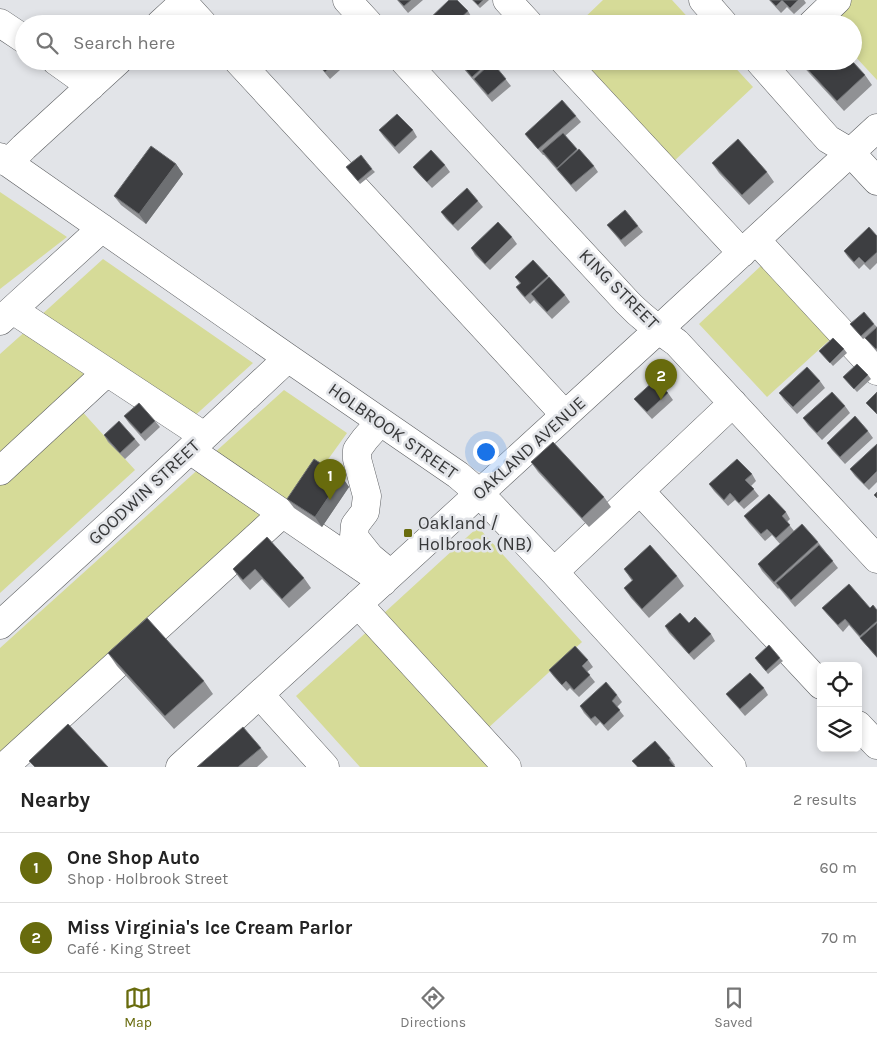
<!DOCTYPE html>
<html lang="en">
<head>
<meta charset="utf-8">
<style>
  body { margin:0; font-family:Karla,sans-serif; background:#f2f2f2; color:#222 }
  .controls { position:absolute; right:15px; bottom:15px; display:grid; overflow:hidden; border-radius:8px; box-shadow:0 2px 8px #0003 }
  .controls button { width:45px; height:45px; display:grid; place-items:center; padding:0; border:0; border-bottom:1px solid #e0e0e0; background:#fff; color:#222; font:25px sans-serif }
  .you { position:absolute; left:485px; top:451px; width:18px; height:18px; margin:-12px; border:4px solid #fff; border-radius:50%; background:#1a73e8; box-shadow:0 0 0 8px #1a73e833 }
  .badge { display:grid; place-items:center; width:32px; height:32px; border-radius:50%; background:#686b0d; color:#fff; font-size:16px; font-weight:700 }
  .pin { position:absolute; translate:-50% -41px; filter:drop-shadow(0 1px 2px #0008) }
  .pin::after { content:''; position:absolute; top:26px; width:18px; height:15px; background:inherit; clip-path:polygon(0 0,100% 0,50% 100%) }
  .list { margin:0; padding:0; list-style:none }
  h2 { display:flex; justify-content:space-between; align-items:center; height:65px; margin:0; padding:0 20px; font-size:21px }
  h2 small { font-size:16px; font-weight:400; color:#767676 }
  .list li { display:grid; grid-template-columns:32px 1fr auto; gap:15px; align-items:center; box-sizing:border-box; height:70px; padding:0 20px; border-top:1px solid #e0e0e0 }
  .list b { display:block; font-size:19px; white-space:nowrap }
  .list p { margin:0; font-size:16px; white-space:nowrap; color:#767676 }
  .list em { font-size:16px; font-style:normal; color:#767676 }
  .icon { flex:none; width:28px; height:28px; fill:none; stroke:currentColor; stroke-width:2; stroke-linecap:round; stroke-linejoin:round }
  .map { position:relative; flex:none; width:877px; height:767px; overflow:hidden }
  .search { position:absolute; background:#fff; box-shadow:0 2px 8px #0003; left:15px; right:15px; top:15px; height:55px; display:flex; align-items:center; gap:12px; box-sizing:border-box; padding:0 18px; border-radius:28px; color:#767676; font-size:19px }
  .sheet { height:205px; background:#fff }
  nav { display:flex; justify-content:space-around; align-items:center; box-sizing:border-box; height:70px; border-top:1px solid #e0e0e0; background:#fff; font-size:14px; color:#767676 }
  nav a { display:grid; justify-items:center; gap:2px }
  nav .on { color:#686b0d }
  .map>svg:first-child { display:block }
  .green { fill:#d6db98 }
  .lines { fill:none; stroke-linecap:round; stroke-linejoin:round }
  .minor-casing { stroke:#5c5e61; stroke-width:29 }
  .minor { stroke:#fff; stroke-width:28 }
  .wall { fill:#909194 }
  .shaded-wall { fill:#6e7073 }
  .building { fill:#3d3e41; stroke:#6e7073 }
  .poi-dot { fill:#686b0d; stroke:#e2e4e8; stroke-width:2 }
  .labels { text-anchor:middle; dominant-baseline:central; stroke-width:5; stroke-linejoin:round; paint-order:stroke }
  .street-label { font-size:18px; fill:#373839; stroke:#e2e4e8 }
  .poi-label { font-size:18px; fill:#373839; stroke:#e2e4e8; text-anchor:start }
</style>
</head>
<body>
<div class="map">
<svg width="877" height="767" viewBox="0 0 877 767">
  <rect width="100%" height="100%" fill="#e2e4e8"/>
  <path class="green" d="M603,0h69l22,24h-116z
    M852,0h25v80l-24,-26v-30h-27z
    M576,61h153l24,26 -81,76z
    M0,192l67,45 -67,52z
    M103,259l150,104 -63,57 -151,-103z
    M766,261l69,74 -68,62 -68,-73z
    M28,329l65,44 -93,85v-104z
    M284,390l63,43 -56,78 -78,-57z
    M79,408l56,62 -135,123v-113z
    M203,465l73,49 -276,244v-110z
    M478,527l104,115 -95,87 -104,-115z
    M371,628l124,139h-135l-64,-71z"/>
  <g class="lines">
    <g class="minor-casing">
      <path id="minor" d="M347,0l22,24
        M507,0l22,24
        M703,0l21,24
        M183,2l20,22
        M0,23l24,16
        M160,24l26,-24
        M812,24l25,-24
        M56,61l35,25
        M238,61l327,354
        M404,61l223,241c15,16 32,28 50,41l200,216
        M564,61l178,192
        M759,61l69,78 22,13 27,29
        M0,157l288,201 170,117 21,18 75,79 178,195
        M8,163l16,-16 94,-86
        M756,240l121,131
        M13,310l191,126
        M0,321l102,-93
        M380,422l-15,17 -8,11v9l10,37 -2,16 -10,13 -1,12 16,20 12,10
        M190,450l193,132
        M0,471l107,-99
        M640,491l181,194
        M554,572l179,-169
        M358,604l149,163
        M0,625l117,-107 171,-160
        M260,695l65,72
        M858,725l19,20
        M4,767l279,-254
        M180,767l478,-437 219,-202"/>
    </g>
    <use href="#minor" class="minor"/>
  </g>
  <path class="wall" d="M397,0h26l-15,13z
    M472,0h17l-9,8z
    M769,0h35l2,3 -12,11 -7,-7 -6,6z
    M468,11l4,7 -6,6h-42z
    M315,61h35l-20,18z
    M458,61h38l2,4 -2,2 15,19 -19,16 -29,-34z
    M798,61h54l13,14 7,10 -28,26z
    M576,116l5,6 -16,14 13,14 16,16 4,6 -22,20 -32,-37h-1l-13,-15 -5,-6z
    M379,130h34l4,7 -18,17 -15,-17z
    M712,163l55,9 7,10 -25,23 -30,-32z
    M176,164l7,10 -37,50 -25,-19 -7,-9z
    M445,165l5,7 -18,16 -14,-15 -5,-6z
    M346,167l26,2 3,3 -15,12z
    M478,201l5,6 -25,24 -12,-12 -5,-7z
    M607,225l31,1 5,6 -18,15z
    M877,236v27l-7,7 -6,-6 -5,5 -11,-12 -4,-6z
    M512,237l5,7 -27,26 -15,-15 -4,-7z
    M548,276l17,19 5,7 -18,17 -18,-19 -4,4 -9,-10 -5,-7 4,-3 -5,-7z
    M850,324h24l3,3v25l-12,-14 -2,1z
    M844,349l3,4 -14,13 -14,-15z
    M868,375l3,4 -14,13 -14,-15z
    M820,381l5,7 -28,26 -13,-14 -5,-7z
    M668,393l5,7 -21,19 -13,-14 -5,-6z
    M845,406l5,7 -28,27 -14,-15 -5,-7z
    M124,416l31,5 5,6 -15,14 -16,-18z
    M868,431l5,7 -28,26 -13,-14 -5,-7z
    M104,435l31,4 5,6 -15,14 -17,-17z
    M877,444v38l-8,8 -14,-14 -5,-7z
    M531,462l73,35 7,10 -22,20 -51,-55z
    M752,474l4,7 -5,5 8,10 -15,13 -9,-9 -7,6 -14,-15 -5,-7z
    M342,477l7,10 -27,40 -28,-19 -7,-9z
    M786,512l4,7 -3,3 7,9 24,11 20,26 -43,39 -16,-19 -1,1 -16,-18 -4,-7 22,-20 -8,-9 -7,6 -16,-18 -5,-7z
    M267,537l37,41 7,10 -22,20 -27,-29 -12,11 -10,-11 -7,-10z
    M624,569l53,7 7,10 -35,32 -18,-20 -7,-10 8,-7z
    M822,608h48l7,2v48l-28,-33 -6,7 -16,-18z
    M689,623l22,11 4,7 -21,19 -25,-27 -4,-7z
    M108,653l96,28 9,13 -39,35 -57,-63z
    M755,658h25l3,3 -15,13z
    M588,660l5,7 -6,5 8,10 -16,15 -9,-9 -3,3 -13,-14 -5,-7z
    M764,688l4,7 -23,21 -14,-16 -5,-6z
    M617,695l5,7 -5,5 7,9 -16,15 -8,-9 -4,4 -12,-13 -4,-7z
    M261,748l7,9 -11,10h-60z
    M670,758l5,7 -1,1 1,1h-38l-5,-6z"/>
  <path class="shaded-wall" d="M176,164l7,10 -37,50 -7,-10z
    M342,477l7,10 -27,40 -7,-10z"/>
  <path class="building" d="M398,0h13l-7,6z
    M449,0h8l11,11 -14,13h-30z
    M473,0h10l-5,5z
    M770,0h28l-8,8 -8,-8 -6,6z
    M811,17l7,7h-14z
    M320,18l5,6h-13z
    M316,61h21l-12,11z
    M458,61h32l-18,16z
    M800,61h52l13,14 -28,26z
    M492,62l14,17 -18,16 -14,-16z
    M562,100l14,16 -38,33 -13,-15z
    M397,114l16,16 -18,17 -16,-17z
    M563,133l14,16 -20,19 -15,-17z
    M738,139l29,33 -25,23 -30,-32z
    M151,146l25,18 -37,50 -25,-18z
    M579,149l15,17 -23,19 -14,-16z
    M431,150l14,15 -18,17 -14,-15z
    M361,155l11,14 -14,12 -12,-14z
    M467,188l11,13 -25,24 -12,-13z
    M625,210l13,16 -17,14 -14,-15z
    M498,222l14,15 -27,27 -14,-16z
    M869,227l8,9v16l-12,11 -6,-6 -5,5 -10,-11z
    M533,260l15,16 -23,21 -9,-10 5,-4 -6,-6z
    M549,277l16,18 -18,17 -16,-18z
    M864,312l10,12 -13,12 -11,-12z
    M877,327v21l-1,1 -11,-11z
    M833,338l11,11 -14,14 -11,-12z
    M857,364l11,11 -14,14 -11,-12z
    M807,367l13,14 -27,26 -14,-14z
    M655,380l13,13 -21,19 -13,-13z
    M832,392l13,14 -28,27 -14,-15z
    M877,392v22l-11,-11z
    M139,403l16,18 -14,13 -17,-18z
    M855,416l13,15 -28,26 -13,-14z
    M119,421l16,18 -15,14 -16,-18z
    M553,442l51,55 -22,21 -51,-56z
    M877,444v27l-13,13 -14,-15z
    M314,459l28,18 -27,40 -28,-18z
    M737,459l15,15 -7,6 9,9 -15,14 -9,-10 -6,7 -15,-16z
    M877,492v6l-3,-3z
    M769,494l17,18 -4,4 8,9 -14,13 -9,-9 -6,5 -17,-18z
    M802,524l16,18 -44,40 -16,-18z
    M267,537l37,41 -22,21 -27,-30 -12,11 -10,-11z
    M650,545l27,31 -35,33 -18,-21 9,-8 -9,-11z
    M819,545l14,16 -42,39 -15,-17z
    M849,584l21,24 3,-3 4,5v11l-17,15 -15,-17 -7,6 -16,-17z
    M680,613l9,10 6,-6 16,17 -22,20 -24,-28z
    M147,618l57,63 -39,35 -57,-63z
    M877,623v34l-17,-19z
    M769,645l11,13 -14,13 -11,-13z
    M575,646l13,14 -6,6 8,9 -16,15 -8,-9 -4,4 -13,-15z
    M750,673l14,15 -24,21 -14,-15z
    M606,682l11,13 -5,6 8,9 -16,15 -9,-9 -4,3 -11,-13z
    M68,724l40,43h-73l-6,-6z
    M243,727l18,21 -23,19h-41z
    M655,741l15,17 -1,2 6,7h-37l-6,-6z"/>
  <rect class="poi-dot" x="403" y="528" width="10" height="10" rx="2.5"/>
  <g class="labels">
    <g class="street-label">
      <text transform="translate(619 289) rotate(45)">KING STREET</text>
      <text transform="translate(393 431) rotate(35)">HOLBROOK STREET</text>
      <text transform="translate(529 448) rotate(-42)">OAKLAND AVENUE</text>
      <text transform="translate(144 492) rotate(-43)">GOODWIN STREET</text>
    </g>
    <g class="poi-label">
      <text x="418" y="523">Oakland /<tspan x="418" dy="21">Holbrook (NB)</tspan></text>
    </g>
  </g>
</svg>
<div class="controls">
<button><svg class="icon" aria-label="locate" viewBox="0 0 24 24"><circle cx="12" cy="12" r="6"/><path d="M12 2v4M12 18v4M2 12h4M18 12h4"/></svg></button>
<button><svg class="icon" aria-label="layers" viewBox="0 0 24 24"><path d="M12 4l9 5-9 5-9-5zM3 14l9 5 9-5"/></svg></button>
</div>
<div class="you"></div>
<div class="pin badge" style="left:330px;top:500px">1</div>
<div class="pin badge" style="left:661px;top:400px">2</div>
<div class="search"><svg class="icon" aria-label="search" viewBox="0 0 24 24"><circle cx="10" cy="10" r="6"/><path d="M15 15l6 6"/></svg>Search here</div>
</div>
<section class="sheet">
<h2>Nearby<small>2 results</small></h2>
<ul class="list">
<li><span class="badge">1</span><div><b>One Shop Auto</b><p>Shop · Holbrook Street</p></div><em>60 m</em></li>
<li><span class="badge">2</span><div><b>Miss Virginia's Ice Cream Parlor</b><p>Café · King Street</p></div><em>70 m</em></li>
</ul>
</section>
<nav>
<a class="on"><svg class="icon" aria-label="map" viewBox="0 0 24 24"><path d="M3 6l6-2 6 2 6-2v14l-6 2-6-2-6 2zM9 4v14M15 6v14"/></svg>Map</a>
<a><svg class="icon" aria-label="directions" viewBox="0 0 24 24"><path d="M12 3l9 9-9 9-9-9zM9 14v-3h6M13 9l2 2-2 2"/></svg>Directions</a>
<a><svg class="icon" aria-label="saved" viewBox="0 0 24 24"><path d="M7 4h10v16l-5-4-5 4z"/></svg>Saved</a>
</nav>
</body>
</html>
